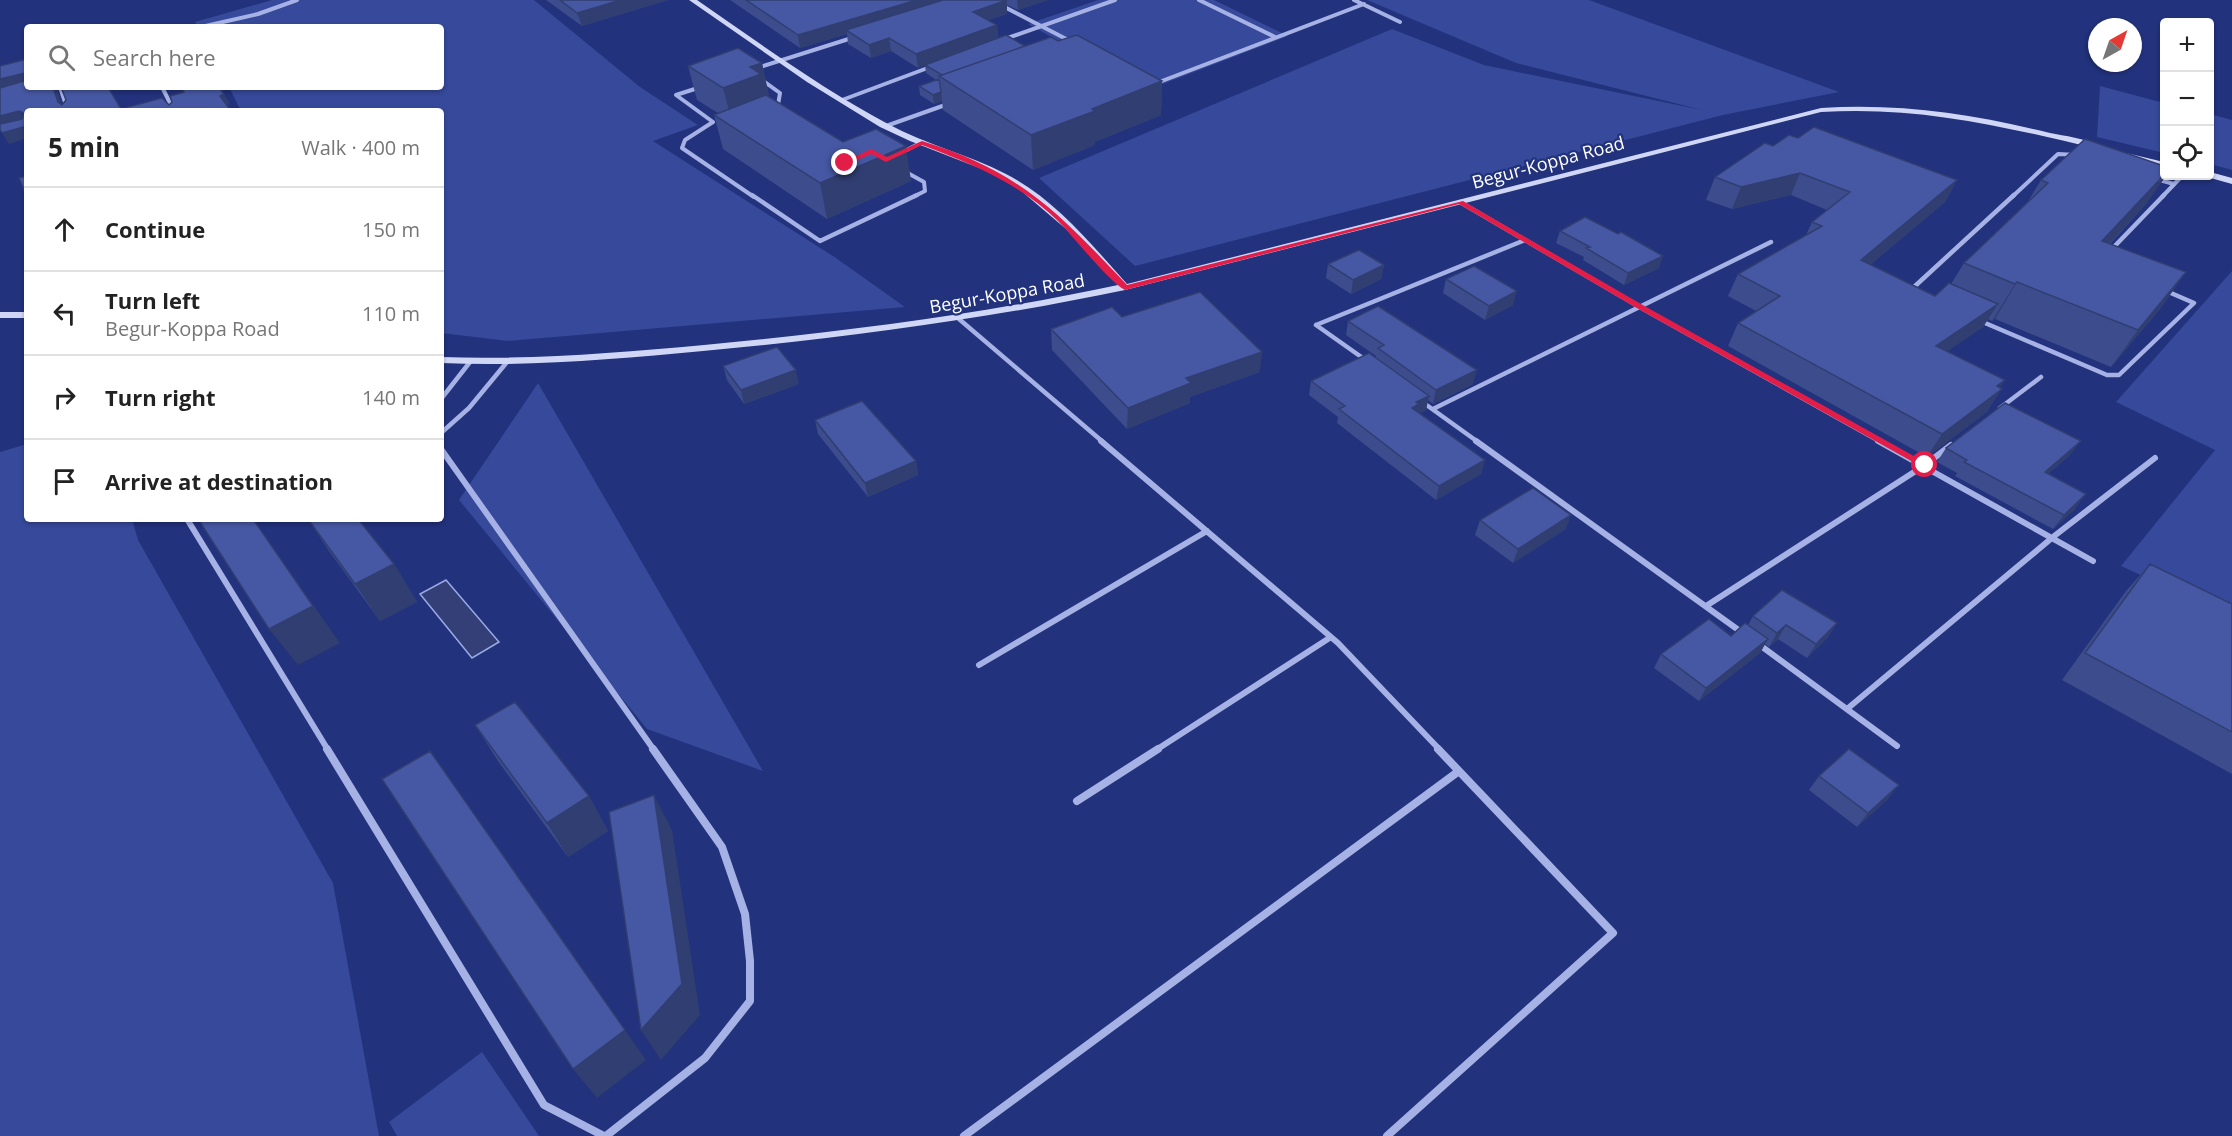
<!DOCTYPE html>
<html lang="en">
<head>
<meta charset="utf-8">
<style>
  body { margin:0; font-family:"Open Sans",sans-serif; background:#f2f2f2; color:#222 }
  .controls { position:absolute; right:18px; top:18px; display:grid; overflow:hidden; border-radius:6px; box-shadow:0 2px 4px #0004 }
  .controls button { width:54px; height:54px; display:grid; place-items:center; padding:0; border:0; border-bottom:2px solid #e0e0e0; background:#fff; color:#222; font:30px sans-serif }
  .compass { position:absolute; left:2088px; top:18px; width:54px; height:54px; border-radius:50%; background:#fff; box-shadow:0 2px 4px #0004; rotate:40deg }
  .stop { position:absolute; width:18px; height:18px; margin:-14px; border:4px solid #e11d48; border-radius:50%; background:#fff }
  .stop.end { background:#e11d48; border-color:#fff; box-shadow:0 2px 6px #0008 }
  .list { margin:0; padding:0; list-style:none }
  h2 { display:flex; justify-content:space-between; align-items:center; height:78px; margin:0; padding:0 24px; font-size:26px }
  h2 small { font-size:20px; font-weight:400; color:#767676 }
  .list li { display:grid; grid-template-columns:39px 1fr auto; gap:18px; align-items:center; box-sizing:border-box; height:84px; padding:0 24px; border-top:2px solid #e0e0e0 }
  .list b { display:block; font-size:22px; white-space:nowrap }
  .list p { margin:0; font-size:20px; white-space:nowrap; color:#767676 }
  .list em { font-size:20px; font-style:normal; color:#767676 }
  .icon { flex:none; width:33px; height:33px; fill:none; stroke:currentColor; stroke-width:2; stroke-linecap:round; stroke-linejoin:round }
  .map { position:relative; flex:none; width:2232px; height:1136px; overflow:hidden }
  .search { position:absolute; background:#fff; box-shadow:0 2px 4px #0004; left:24px; top:24px; width:420px; height:66px; display:flex; align-items:center; gap:15px; box-sizing:border-box; padding:0 21px; border-radius:6px; color:#767676; font-size:22px }
  .panel { position:absolute; background:#fff; box-shadow:0 2px 4px #0004; left:24px; top:108px; width:420px; height:414px; border-radius:6px }
  .map>svg:first-child { display:block }
  .green { fill:#36499a }
  .water { fill:#333f76; stroke:#9aaae7; stroke-width:1.5 }
  .lines { fill:none; stroke-linecap:round; stroke-linejoin:round }
  .street-far3 { stroke:#a6b2e6; stroke-width:4 }
  .street-far2 { stroke:#a6b2e6; stroke-width:4.5 }
  .street-far1 { stroke:#a6b2e6; stroke-width:6 }
  .street { stroke:#a6b2e6; stroke-width:8 }
  .secondary { fill:#d0d6f5; fill-rule:evenodd }
  .wall { fill:#3c4c8c }
  .shaded-wall { fill:#313e72 }
  .building { fill:#4658a3; stroke:#313e72; stroke-width:1.5 }
  .route { fill:#e11d48 }
  .labels { text-anchor:middle; dominant-baseline:central; stroke-width:4.5; stroke-linejoin:round; paint-order:stroke }
  .far-street-label { font-size:18px; fill:#fff; stroke:#22327c }
</style>
</head>
<body>
<div class="map">
<svg width="2232" height="1136" viewBox="0 0 2232 1136">
  <rect width="100%" height="100%" fill="#22327c"/>
  <path class="green" d="M272,0h262l106,87 58,38 -45,16 183,117 69,49 -397,34 -67,-8v-222h-200l-12,-24h212v-60h-243l-3,-5z
    M1098,0h116l74,36 -141,54 -119,-66z
    M1367,0h222l250,92 -116,23 -588,151 -96,-88 353,-149 92,36 218,45 -186,-47z
    M2100,86l64,17v50l-67,-16z
    M2210,114l22,6v50l-22,-6z
    M2232,271v346l-111,-51 94,-116 -99,-48z
    M538,383l225,388 -116,-42 -188,-229z
    M27,444v75h105l6,21 195,343 46,253h-379v-684z
    M482,1052l57,84h-142l-8,-14z"/>
  <path class="water" d="M446,580l53,62 -27,16 -52,-64z"/>
  <g class="lines">
    <path class="street-far3" d="M991,0l81,42
      M1199,0l76,37
      M1354,0l46,22
      M201,27l57,-13 39,-14
      M1002,40l113,-40
      M757,68l98,-31
      M762,80l18,13 -3,18
      M1154,84l210,-80
      M60,87l8,24
      M162,87l12,24
      M701,87l-25,8 37,27 -28,18 -3,8 72,49
      M842,100l91,-34
      M886,126l62,-22
      M901,153l21,-11
      M904,171l20,11 1,9 -12,6
      M2156,179l18,5
      M2012,197l46,-43 19,1
      M2162,197l20,-21"/>
    <path class="street-far2" d="M752,195l68,46 97,-46
      M1460,202l178,104 243,136
      M2110,251l54,-56
      M1918,291l-4,-4 100,-92
      M959,319l144,123
      M1978,320l129,55h12l75,-72 -30,-13
      M1316,325l51,36
      M1316,325l209,-85
      M441,399l29,-37
      M1421,401l57,41
      M2000,408l41,-31
      M1433,409l338,-167
      M441,433l28,-25 38,-46"/>
    <path class="street-far1" d="M1101,441l237,202 102,107
      M1476,441l268,193
      M1878,441l215,120
      M441,449l213,301
      M187,519l141,231
      M1706,606l219,-141 26,-20
      M1757,643l140,103
      M979,665l228,-134
      M1847,709l206,-172 102,-79
      M1156,750l175,-113"/>
    <path class="street" d="M327,749l217,356 60,31
      M1077,801l81,-52
      M606,1136l99,-78 45,-57v-40l-5,-47 -23,-67 -69,-98
      M964,1136l495,-365
      M1387,1136l226,-203 -175,-184"/>
    <path class="secondary" d="M689,0h8c62,43 124,88 191,124 38,21 80,30 118,50 49,25 85,70 121,110l694,-176c80,-5 151,6 229,25 14,3 36,5 48,13l-4,2c-93,-22 -176,-42 -273,-36l-696,178c-139,29 -280,48 -422,61 -87,8 -174,16 -262,12v-6c88,3 176,-4 263,-12 140,-13 278,-31 414,-60l-52,-56 -47,-40 -32,-18 -77,-30 -30,-14 -73,-45z
      M2122,152l42,10v4l-42,-10z
      M2210,172l22,6v6l-25,-7z
      M0,312h27v6h-27z"/>
  </g>
  <path class="wall" d="M546,0h122l-86,26z
    M730,0h318l-30,10 -11,-5v9l-19,6 9,5 1,13 27,8 33,-5 104,40 -1,34 -66,27v3l-62,25 -90,-60 -1,-9 -8,3 -14,-9 -1,-9 17,-6 -10,-7 -1,-8 -7,3 -27,-17 -20,7 -23,-14 -1,-10 -47,14z
    M762,63l7,34 74,45 68,39 -84,38 -104,-70 -9,-34 4,-2 -21,-13 -9,-34z
    M1798,138l159,42 -12,22 -75,63 65,31 16,-12 13,-21 63,-60 14,-23 106,23 -37,41 76,28 -26,37 -49,58 -116,-48 -3,2 -4,-2 -5,8 -36,24 53,37 -13,24 -60,45 -199,-111 10,-23 18,-12 -28,-15 10,-22 68,-39 6,-13 15,-12 -36,-15 -59,14 -26,-9 9,-23 58,-31z
    M1560,231l99,37 -35,17 -41,-25 1,-3 -28,-14z
    M1328,264l56,1 -3,14 -30,15 -25,-16z
    M1446,279l67,26 -28,15 -42,-27z
    M1122,317l138,55 -70,25v6l-63,26 -75,-79 -1,-21z
    M1348,321l125,63 -40,20 -5,-4 -2,10 -6,3 65,47 -4,14 -45,26 -99,-77 1,-6 -29,-22 2,-14 65,-23v-2l-30,-21z
    M723,366l76,18 -55,20 -17,-24z
    M815,420l101,41 2,14 -50,22 -50,-63z
    M1946,448l124,7 -22,19 27,35 -22,20 -98,-53 2,-3 -20,-11z
    M308,519l86,45 23,38 -37,19 -51,-70z
    M1480,520l86,9 -53,34 -38,-28z
    M2150,564l82,40v170l-170,-94 64,-89z
    M1753,616l84,7 -9,14 -21,21 -29,-19 -9,8 -4,-3 -5,9 -61,48 -45,-33 7,-14 70,-18 17,-11z
    M475,725l114,71 19,35 -40,26 -70,-96z
    M1819,776l69,23 -31,28 -48,-37z"/>
  <path class="shaded-wall" d="M621,0h47l-86,26 -5,-13z
    M917,0h46l-117,30 1,4 -47,14 -2,-13z
    M1007,0v14l-33,11 -1,-13z
    M1017,0h31l-30,10z
    M997,25l1,14 -80,29 -2,-14z
    M889,38l2,13 -20,7 -2,-13z
    M762,63l7,33 -3,2 -34,24 -9,-34 27,-21z
    M25,73l2,4v7l-27,7v-12z
    M1162,81l-1,34 -66,27v3l-62,25 -2,-35 61,-26z
    M53,87h3l8,24 -6,-9z
    M941,92l1,9 -8,3 -1,-9z
    M224,94l6,10 -5,2 -5,-10z
    M19,111l7,10 -26,4v-9z
    M27,126v12l-18,6 -7,-11z
    M906,146l5,35 -84,38 -7,-36z
    M1800,173l-9,22 -59,14 9,-22z
    M2164,176h2l-19,27 -69,74 24,-36z
    M1957,180l-12,22 -96,81 12,-23z
    M1663,256l-4,12 -35,17 4,-12z
    M1384,265l-3,14 -30,15 2,-14z
    M2186,272l-26,37 -49,58 27,-37z
    M2017,282l-22,37 -3,2 23,-37z
    M1517,291l-4,14 -28,15 4,-14z
    M1998,304l-15,23 -61,42 14,-23z
    M1262,352l-2,20 -70,25v6l-63,26 1,-21 58,-30z
    M796,370l3,14 -55,20 -3,-14z
    M1477,370l-4,14 -40,20 3,-14z
    M2005,380l-9,14 6,-5 -15,23 -60,45 15,-23z
    M1429,396l-3,14 -10,5 -4,-7 4,-6z
    M2081,441l-11,14 -36,31 11,-14z
    M1485,460l-4,14 -45,26 3,-14z
    M916,461l2,14 -50,22 -3,-14z
    M2086,494l-11,15 -22,20 11,-14z
    M1571,515l-5,14 -53,34 5,-14z
    M253,519l87,124 -42,22 -29,-36z
    M394,564l23,38 -37,19 -25,-37z
    M1837,623l-9,14 -21,21 9,-14z
    M1786,625l-8,14 -9,8 8,-14z
    M1768,639l-8,14 -61,48 7,-13z
    M1899,785l-11,14 -31,28 11,-14z
    M455,786l191,274 -49,38 -24,-29z
    M654,795l18,35 28,185 -39,45 -20,-30z
    M589,796l19,35 -40,26 -21,-34z"/>
  <path class="building" d="M560,0h61l-44,13z
    M746,0h171l-119,35z
    M943,0h64l-34,12 24,13 -81,29 -27,-16 -20,7 -23,-15z
    M1006,35l19,11 -83,29 -17,-10z
    M1077,35l85,46 -70,28 3,2 -64,24 -92,-59 112,-39 7,4z
    M738,48l24,15 -12,4 11,7 -38,14 -35,-22z
    M27,59v16l-2,-2 -25,6v-13z
    M939,79l2,13 -8,3 -14,-9z
    M27,80v7h26l5,15 4,3 4,-5 -5,-13h47l13,22 41,-11 7,7 3,-3 -2,-6 14,-4 -3,-5h38l5,7 -4,2 11,15h-204v15l-25,7 -2,-3v-6l22,-5 2,-6 -5,-2 -19,5v-28z
    M766,95l77,47 33,-13 30,17 -86,37 -106,-68z
    M1814,127l143,53 -96,80 74,36 14,-13 49,21 -62,42 69,34 -8,6 5,3 -60,45 -204,-111 42,-27 -42,-22 84,-48 -10,-4 38,-30 -50,-19 -59,14 -26,-10 50,-34 8,3 16,-11 9,3z
    M2085,139l79,27v9l-62,66 84,31 -48,58 -121,-48 -2,2 -51,-21 84,-80 -7,-3z
    M27,176v21l-8,-19z
    M1585,217l33,17 3,-2 42,24 -35,17 -42,-25 4,-1 -30,-16z
    M1359,250l25,15 -31,15 -25,-16z
    M1474,266l43,25 -28,15 -43,-27z
    M1200,292l62,60 -76,26 5,5 -63,25 -77,-79 61,-22 10,10z
    M1378,306l99,64 -41,20 -58,-42 6,-3 -36,-24z
    M777,347l19,23 -55,20 -18,-24z
    M1369,353l60,43 -13,6 3,2 -7,4 73,52 -46,26 -100,-77 6,-3 -34,-25z
    M862,401l54,60 -51,22 -50,-63z
    M2005,403l76,38 -36,31 41,22 -22,21 -100,-53 3,-2 -21,-12z
    M1533,488l38,27 -53,34 -38,-29z
    M198,519h55l60,87 -44,23z
    M308,519h50l36,45 -39,20z
    M2150,564l82,40v128l-147,-79z
    M1782,590l55,33 -21,21 -30,-19 -9,8 -24,-17z
    M1709,619l22,17 14,-13 23,16 -62,49 -45,-34z
    M515,702l74,94 -42,27 -72,-98z
    M1849,749l50,36 -31,28 -49,-37z
    M430,751l195,279 -52,39 -191,-290z
    M654,795l28,189 -41,46 -32,-218z"/>
  <path class="route" d="M922,141c98,30 137,72 205,144l336,-84 178,103 289,161 -8,2 -287,-160 -176,-103 -334,86c-17,-9 -51,-53 -67,-69 -39,-38 -86,-57 -136,-76l-36,17 -15,-8 -23,10 -6,-1 29,-14 16,8z"/>
  <g class="labels">
    <g class="far-street-label">
      <text transform="translate(1548 162) rotate(-15)">Begur-Koppa Road</text>
      <text transform="translate(1007 293) rotate(-10)">Begur-Koppa Road</text>
    </g>
  </g>
</svg>
<div class="controls">
<button>+</button>
<button>−</button>
<button><svg class="icon" aria-label="locate" viewBox="0 0 24 24"><circle cx="12" cy="12" r="6"/><path d="M12 2v4M12 18v4M2 12h4M18 12h4"/></svg></button>
</div>
<svg class="compass" viewBox="-18 -18 36 36"><path d="M0-13l5 13h-10z" fill="#e53935"/><path d="M0 13l5-13h-10z" fill="#767676"/></svg>
<div class="stop" style="left:1925px;top:465px"></div>
<div class="stop end" style="left:845px;top:163px"></div>
<div class="search"><svg class="icon" aria-label="search" viewBox="0 0 24 24"><circle cx="10" cy="10" r="6"/><path d="M15 15l6 6"/></svg>Search here</div>
<section class="panel">
<h2>5 min<small>Walk · 400 m</small></h2>
<ul class="list">
<li><svg class="icon" aria-label="ahead" viewBox="0 0 24 24"><path d="M12 20V5M6 11l6-6 6 6"/></svg><div><b>Continue</b></div><em>150 m</em></li>
<li><svg class="icon" aria-label="left" viewBox="0 0 24 24"><path d="M17 20v-9H6M10 6l-5 5 5 5"/></svg><div><b>Turn left</b><p>Begur-Koppa Road</p></div><em>110 m</em></li>
<li><svg class="icon" aria-label="right" viewBox="0 0 24 24"><path d="M7 20v-9h11M14 6l5 5-5 5"/></svg><div><b>Turn right</b></div><em>140 m</em></li>
<li><svg class="icon" aria-label="arrive" viewBox="0 0 24 24"><path d="M6 21V4h12l-3 4 3 4H6"/></svg><div><b>Arrive at destination</b></div></li>
</ul>
</section>
</div>
</body>
</html>
